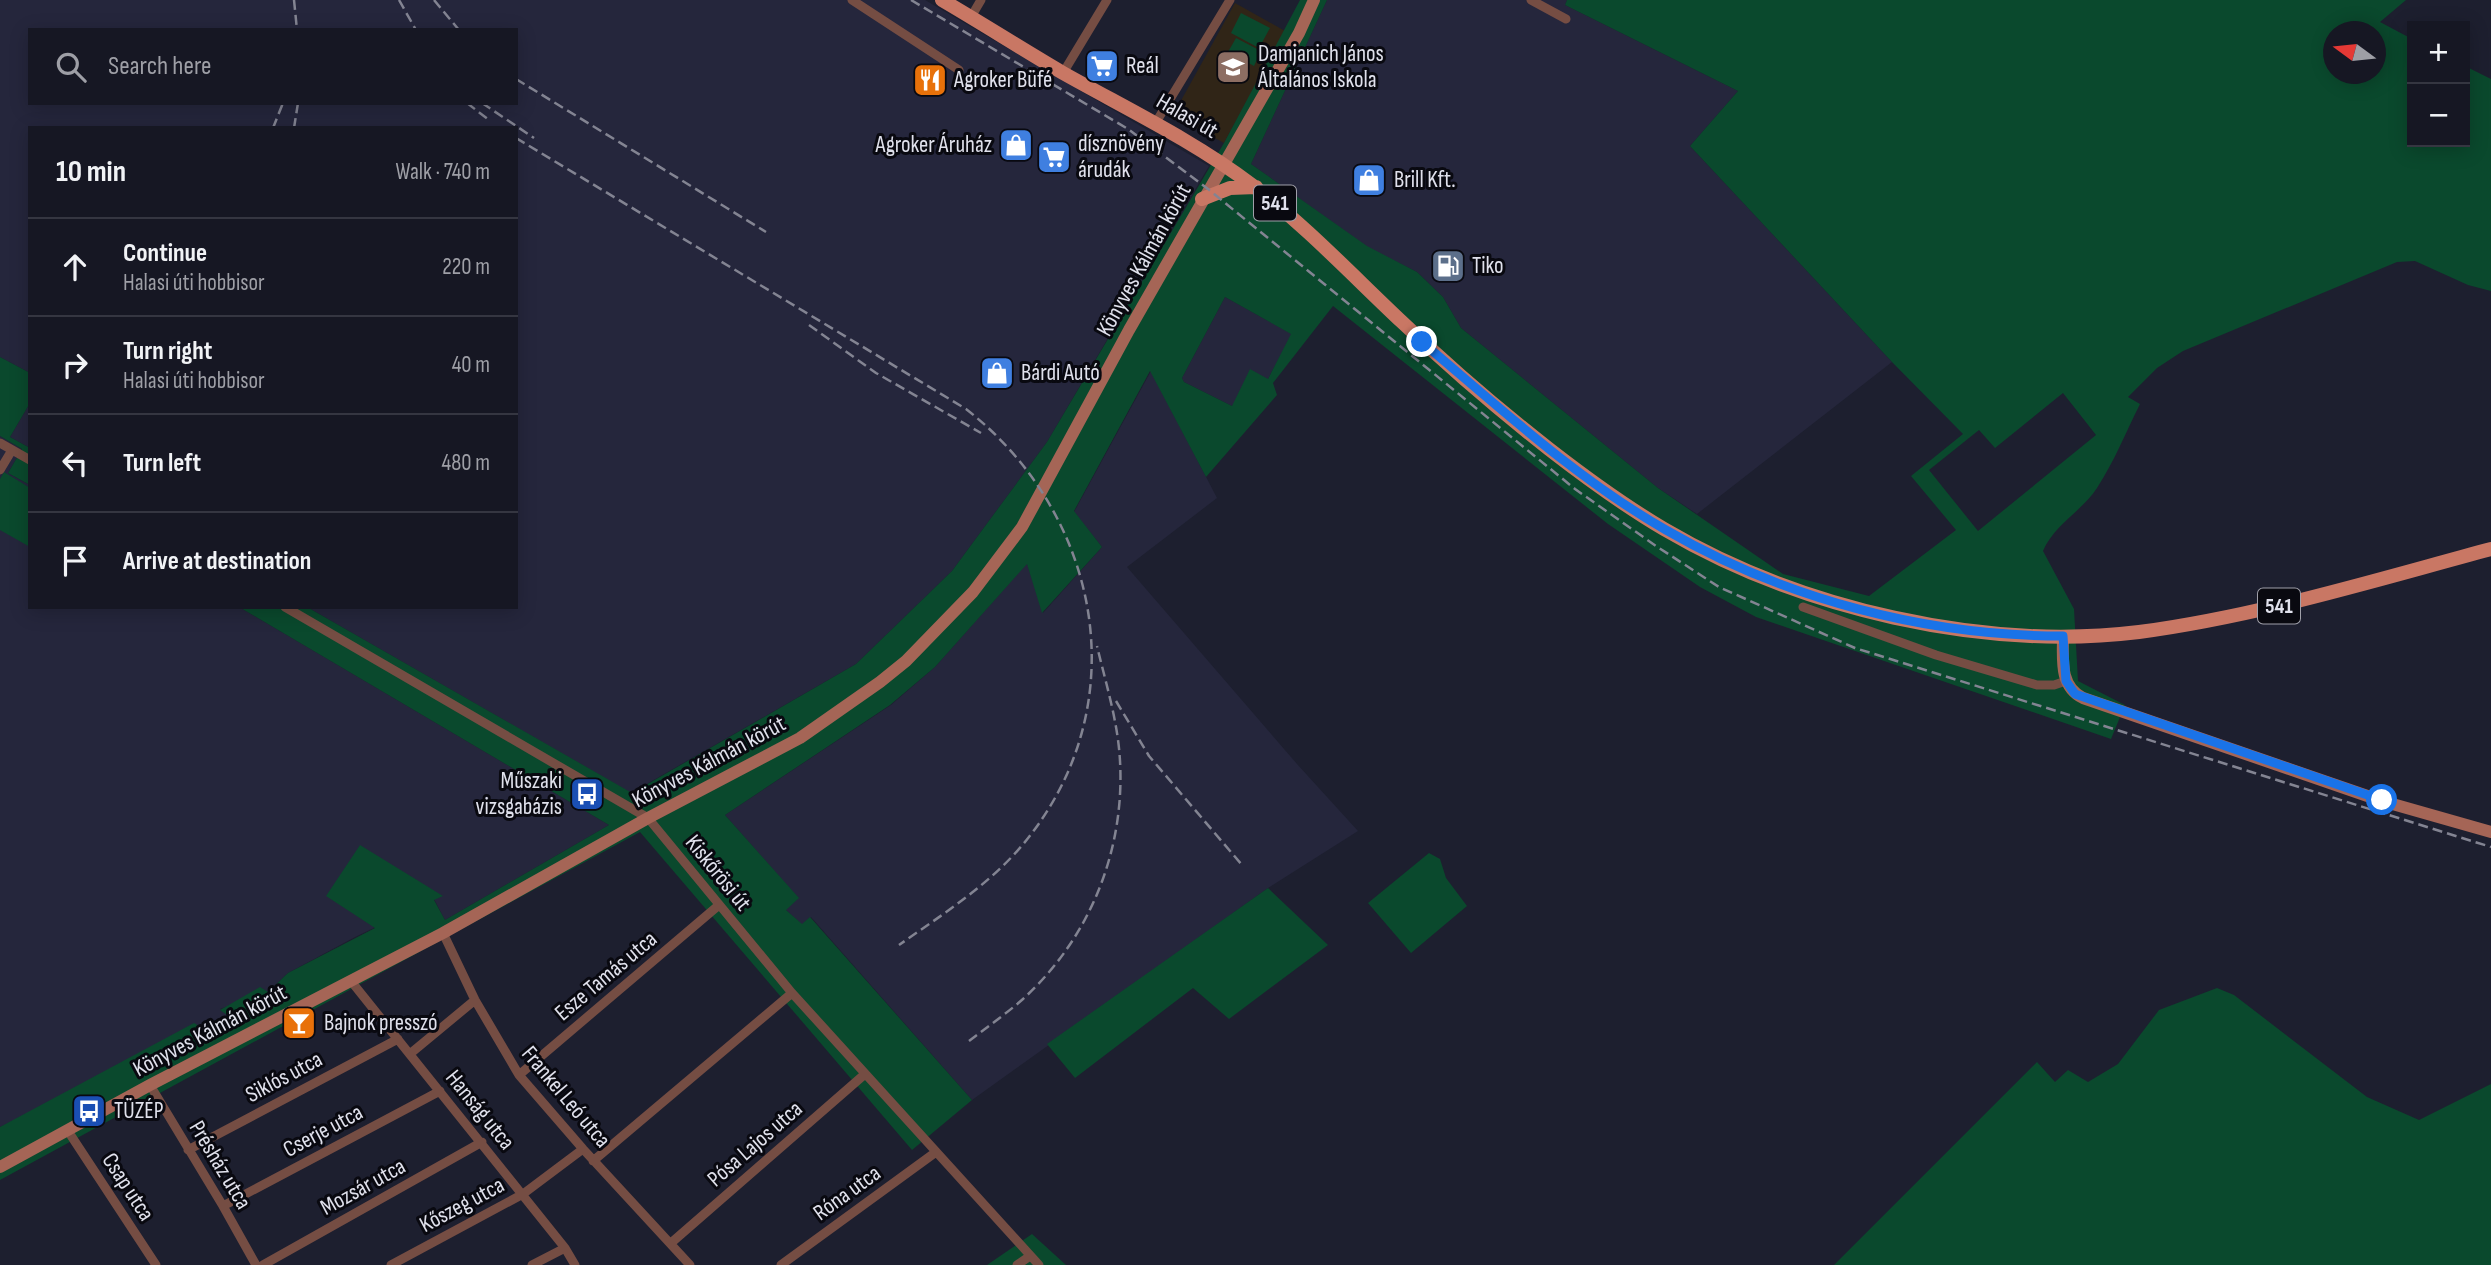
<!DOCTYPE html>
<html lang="en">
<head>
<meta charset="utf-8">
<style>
  body { margin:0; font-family:"Sofia Sans Condensed",sans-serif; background:#1f202b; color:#f1f3f6 }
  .controls { position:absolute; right:21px; top:21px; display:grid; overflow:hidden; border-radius:0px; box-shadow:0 4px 18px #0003 }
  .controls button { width:63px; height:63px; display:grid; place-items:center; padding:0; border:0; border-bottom:2px solid #353641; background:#161723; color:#f1f3f6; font:35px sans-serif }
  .compass { position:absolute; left:2323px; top:21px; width:63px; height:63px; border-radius:50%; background:#161723; box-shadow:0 4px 18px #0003; rotate:285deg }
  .stop { position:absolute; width:21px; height:21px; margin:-16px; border:5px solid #1a73e8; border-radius:50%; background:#fff }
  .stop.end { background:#1a73e8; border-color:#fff; box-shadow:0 2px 7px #0008 }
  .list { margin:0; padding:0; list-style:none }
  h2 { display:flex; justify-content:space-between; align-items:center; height:91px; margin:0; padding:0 28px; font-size:30px }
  h2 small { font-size:23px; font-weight:400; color:#9e9fa6 }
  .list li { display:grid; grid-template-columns:46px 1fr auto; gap:21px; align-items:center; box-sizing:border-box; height:98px; padding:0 28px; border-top:2px solid #353641 }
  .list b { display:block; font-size:26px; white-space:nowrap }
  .list p { margin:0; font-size:23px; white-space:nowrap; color:#9e9fa6 }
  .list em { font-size:23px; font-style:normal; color:#9e9fa6 }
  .icon { flex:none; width:38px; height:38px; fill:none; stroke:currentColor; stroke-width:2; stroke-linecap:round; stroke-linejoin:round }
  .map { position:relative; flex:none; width:2491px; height:1265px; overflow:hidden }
  .search { position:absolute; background:#161723; box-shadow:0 4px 18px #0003; left:28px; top:28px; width:490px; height:77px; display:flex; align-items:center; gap:18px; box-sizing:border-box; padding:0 24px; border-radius:0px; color:#9e9fa6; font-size:26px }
  .panel { position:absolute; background:#161723; box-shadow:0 4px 18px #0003; left:28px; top:126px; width:490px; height:483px; border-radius:0px }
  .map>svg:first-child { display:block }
  .built { fill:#25263c; fill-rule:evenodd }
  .education { fill:#302517 }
  .green { fill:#0a492d; fill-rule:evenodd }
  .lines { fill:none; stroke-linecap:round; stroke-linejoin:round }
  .street { stroke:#754d43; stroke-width:9 }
  .secondary { stroke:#a56556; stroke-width:12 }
  .primary { stroke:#c97764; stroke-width:14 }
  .rail { stroke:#838492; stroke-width:2.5; stroke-dasharray:10 5; stroke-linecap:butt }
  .route { stroke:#1a73e8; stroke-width:9 }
  .labels { text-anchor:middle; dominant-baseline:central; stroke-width:6; stroke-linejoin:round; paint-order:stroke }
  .shield { fill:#090910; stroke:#a0a0aa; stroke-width:2 }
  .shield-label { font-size:21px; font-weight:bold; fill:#e0e1ec }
  .poi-label { font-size:23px; fill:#e0e1ec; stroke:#090910; text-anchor:start }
  .street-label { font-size:23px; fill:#e0e1ec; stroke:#090910 }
</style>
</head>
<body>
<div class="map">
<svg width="2491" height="1265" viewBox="0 0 2491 1265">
  <rect width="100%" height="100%" fill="#1d1f2f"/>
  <path class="built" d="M0,0h925l284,166 -162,276 -95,129 -96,93 -225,129 -324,-186h209v-479h-486v245l-30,-16zM30,30h486v73h-486z
    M1327,0h240l-2,5 173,86 -48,55 202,216 -195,152 -39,-26 -197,-160 -18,-31 -26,-25 -50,-25 -116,-83z
    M1225,297l67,37 -24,45 -36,27 -48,-24 -2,-4z
    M1151,371l66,127 -90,69 170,197 61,67 -90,57 -296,212 -161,-183 -9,8 -17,-16 13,-11 -73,-83 166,-110 44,-38 92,-104 16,50 59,-66 -28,-35z
    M30,403v45l-20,-11z
    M0,436l22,13 -14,24 22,12v122h209l370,218 -164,95 -11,-21 8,-4 -87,42 -67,36 -20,19 -48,17 18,13 -238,105z"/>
  <path class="education" d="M1235,3l50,28 -61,112 -51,-28z"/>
  <path class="green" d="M1300,0h27l-76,164 116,82 50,26 26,25 18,31 197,160 125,86 86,22 87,-66 -45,-54 52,-42 -71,-72 -202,-216 48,-55 -173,-86 2,-5h839l-26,22 32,17v103h53v-76l26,13v212l-23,-6 -53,-24 -18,1 -214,89 -26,17 -29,29 12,7c-14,28 -26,58 -43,84 -15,23 -43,37 -54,63l31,58 4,72 47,24 -14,34 -355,-122 -56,-30 -92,-63 -275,-218 -60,77 4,12 -71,82 -56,-106 -76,140 28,36 -60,66 -15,-49 -92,103 -45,38 -165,110 74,83 -13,12 16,14 8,-7 162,183 -60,50 -272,-318 -640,348v-53l194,-104 20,12 24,-12 -18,-13 40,-23 8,5 20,-19 87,-45 -49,-32 34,-51 83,51 -9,4 11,20 164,-95 -370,-218h68l325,186 224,-129 96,-93 95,-129 177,-299zM2334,32h42v42h-42zM1225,297l66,37 -23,45 -18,-10 -18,37 -48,-24 -2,-4zM2063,393l33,42 -118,96 -49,-61 50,-40 16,18z
    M1241,13l29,15 -11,20 -28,-15z
    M1236,38l25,13 -7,15 -26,-14z
    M0,357l30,16v30l-20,34 20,11v37l-22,-12 14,-24 -22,-13z
    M4,472l26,16v59l-30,-17v-51z
    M1429,853l11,6 6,19 21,28 -56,47 -43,-50z
    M1268,888l60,57 -99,74 -36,-31 -118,90 -28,-34z
    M2217,988l17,7 133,102 52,23 72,-36v181h-657l203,-203 18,20 13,-12 20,12 30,-18 41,-54z
    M1032,1234l34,31h-79z"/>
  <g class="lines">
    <path class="street" d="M852,0l107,70
      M1531,0l35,19
      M971,17l10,-17
      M1063,73l44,-73
      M1155,124l75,-124
      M0,443l30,17
      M0,470l12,-20
      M285,607l363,211 144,175 247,272
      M1803,607l133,48 101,30h17l12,-4
      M443,933l32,67 44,75 64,74 107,116
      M351,981l214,267 10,17
      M411,1053l64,-53
      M519,1075l200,-170
      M150,1085l73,121 33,59
      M68,1131l88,134
      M188,1150l210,-111
      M593,1161l199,-168
      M223,1206l217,-115
      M671,1243l194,-169
      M263,1265l219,-123
      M391,1265l132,-71 60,-45
      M532,1265l33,-17
      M781,1265l155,-113
      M1017,1265l13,-9"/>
    <path class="secondary" d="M2063,636c0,23 -4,50 20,62l299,103 109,31
      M0,1167l150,-82 293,-152 205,-115 152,-80 80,-56 26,-21 67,-69 49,-65 107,-197 170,-297 15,-33"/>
    <path class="primary" d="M942,0c41,24 80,49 121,73 64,36 131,68 189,112 54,41 101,91 150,137 46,44 96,87 147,127 36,28 76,57 115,80 136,80 319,122 475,103 120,-16 236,-52 352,-83
      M1202,199l28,-11 26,-1"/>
    <path class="rail" d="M294,0l3,30
      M399,0l17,30
      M434,0l25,30
      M911,0l217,129 80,60 367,300 81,57 63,41 136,61 636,199
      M516,79l250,153
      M467,103l22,17
      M482,103l52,35
      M273,128l10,-25
      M294,128l4,-25
      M516,138l450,271c132,103 170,287 66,424 -35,47 -86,79 -133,112
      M809,325l67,48 105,60
      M1116,701l33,55 93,109
      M969,1041c18,-14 37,-27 54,-42 67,-61 102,-149 97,-238 -2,-39 -14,-77 -23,-115"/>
  </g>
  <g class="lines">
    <path class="route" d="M1422,342c78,66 155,137 244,188 119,69 260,106 397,106l3,45 9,13 307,106"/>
  </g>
  <defs>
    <g id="supermarket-square" transform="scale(1.75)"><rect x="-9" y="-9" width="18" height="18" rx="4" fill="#3f7fe0" stroke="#090910"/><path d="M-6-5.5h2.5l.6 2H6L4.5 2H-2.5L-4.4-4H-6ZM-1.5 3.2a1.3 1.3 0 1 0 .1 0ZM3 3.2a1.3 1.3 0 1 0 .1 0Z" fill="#fff"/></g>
    <g id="school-square" transform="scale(1.75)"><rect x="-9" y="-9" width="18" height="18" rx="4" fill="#8d6e63" stroke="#090910"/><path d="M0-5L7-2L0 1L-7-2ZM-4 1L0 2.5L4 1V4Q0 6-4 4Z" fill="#fff"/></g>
    <g id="restaurant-square" transform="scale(1.75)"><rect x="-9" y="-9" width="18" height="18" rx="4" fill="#e8710a" stroke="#090910"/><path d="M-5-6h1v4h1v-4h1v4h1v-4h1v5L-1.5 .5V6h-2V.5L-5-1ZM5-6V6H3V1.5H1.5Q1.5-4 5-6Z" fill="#fff"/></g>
    <g id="shop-square" transform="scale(1.75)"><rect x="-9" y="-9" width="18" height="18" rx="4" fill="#3f7fe0" stroke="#090910"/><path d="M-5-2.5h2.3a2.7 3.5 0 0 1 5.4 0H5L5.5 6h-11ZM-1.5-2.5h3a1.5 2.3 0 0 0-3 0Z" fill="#fff"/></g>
    <g id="fuel-square" transform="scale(1.75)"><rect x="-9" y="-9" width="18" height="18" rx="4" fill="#5c6f8a" stroke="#090910"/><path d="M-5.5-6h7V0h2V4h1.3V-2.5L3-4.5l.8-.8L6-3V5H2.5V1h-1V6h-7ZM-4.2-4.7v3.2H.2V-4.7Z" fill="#fff"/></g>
    <g id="bus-square" transform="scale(1.75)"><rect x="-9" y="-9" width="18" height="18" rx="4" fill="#1a4fb4" stroke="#090910"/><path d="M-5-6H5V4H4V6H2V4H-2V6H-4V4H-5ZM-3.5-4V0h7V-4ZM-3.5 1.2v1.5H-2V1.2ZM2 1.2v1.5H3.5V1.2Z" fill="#fff"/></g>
    <g id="bar-square" transform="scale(1.75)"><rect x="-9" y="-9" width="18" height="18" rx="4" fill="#e8710a" stroke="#090910"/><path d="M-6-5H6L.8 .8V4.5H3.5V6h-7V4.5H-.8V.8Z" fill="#fff"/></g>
  </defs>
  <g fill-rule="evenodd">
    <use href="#supermarket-square" x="1102" y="66"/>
    <use href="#school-square" x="1233" y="67"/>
    <use href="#restaurant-square" x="930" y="80"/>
    <use href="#shop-square" x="1016" y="145"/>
    <use href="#supermarket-square" x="1054" y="157"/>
    <use href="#shop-square" x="1369" y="180"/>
    <use href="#fuel-square" x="1448" y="266"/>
    <use href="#shop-square" x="997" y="373"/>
    <use href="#bus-square" x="587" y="794"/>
    <use href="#bar-square" x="299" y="1023"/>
    <use href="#bus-square" x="89" y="1111"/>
  </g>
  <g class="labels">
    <g class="shield">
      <rect x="1254" y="185.5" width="42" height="35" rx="5"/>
      <rect x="2258" y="588.5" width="42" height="35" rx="5"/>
    </g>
    <g class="shield-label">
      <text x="1275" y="203">541</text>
      <text x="2279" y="606">541</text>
    </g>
    <g class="poi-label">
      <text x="1258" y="54">Damjanich János<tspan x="1258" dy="26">Általános Iskola</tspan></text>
      <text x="1126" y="66">Reál</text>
      <text x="954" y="80">Agroker Büfé</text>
      <text x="1078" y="144">dísznövény<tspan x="1078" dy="26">árudák</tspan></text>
      <text x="992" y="145" text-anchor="end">Agroker Áruház</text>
      <text x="1394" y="180">Brill Kft.</text>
      <text x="1472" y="266">Tiko</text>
      <text x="1021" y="373">Bárdi Autó</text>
      <text x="562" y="781" text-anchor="end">Műszaki<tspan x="562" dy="26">vizsgabázis</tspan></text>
      <text x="324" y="1023">Bajnok presszó</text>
      <text x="114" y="1111">TÜZÉP</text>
    </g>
    <g class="street-label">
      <text transform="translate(1187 116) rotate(30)">Halasi út</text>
      <text transform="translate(1144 260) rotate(-61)">Könyves Kálmán körút</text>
      <text transform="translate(709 762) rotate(-28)">Könyves Kálmán körút</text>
      <text transform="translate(718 873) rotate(51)">Kiskőrösi út</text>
      <text transform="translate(606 976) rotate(-40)">Esze Tamás utca</text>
      <text transform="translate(210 1031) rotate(-28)">Könyves Kálmán körút</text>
      <text transform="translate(284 1077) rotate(-28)">Siklós utca</text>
      <text transform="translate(566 1097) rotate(50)">Frankel Leó utca</text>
      <text transform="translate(480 1110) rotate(51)">Hanság utca</text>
      <text transform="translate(323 1131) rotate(-28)">Cserje utca</text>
      <text transform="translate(755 1144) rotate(-41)">Pósa Lajos utca</text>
      <text transform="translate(220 1165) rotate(59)">Présház utca</text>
      <text transform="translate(128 1187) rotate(57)">Csap utca</text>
      <text transform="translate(363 1187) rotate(-29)">Mozsár utca</text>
      <text transform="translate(847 1193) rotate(-36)">Róna utca</text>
      <text transform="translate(462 1205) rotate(-28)">Kőszeg utca</text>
    </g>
  </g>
</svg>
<div class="controls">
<button>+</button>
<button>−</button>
</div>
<svg class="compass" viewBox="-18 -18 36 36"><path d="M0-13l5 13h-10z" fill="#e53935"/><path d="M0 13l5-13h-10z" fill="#9e9fa6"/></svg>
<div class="stop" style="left:2382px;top:800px"></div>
<div class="stop end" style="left:1422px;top:342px"></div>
<div class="search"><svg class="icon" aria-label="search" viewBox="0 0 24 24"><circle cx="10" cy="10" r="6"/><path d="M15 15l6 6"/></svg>Search here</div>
<section class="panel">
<h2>10 min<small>Walk · 740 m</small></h2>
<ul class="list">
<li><svg class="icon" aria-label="ahead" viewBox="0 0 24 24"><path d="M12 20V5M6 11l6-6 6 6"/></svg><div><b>Continue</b><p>Halasi úti hobbisor</p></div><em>220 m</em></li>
<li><svg class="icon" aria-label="right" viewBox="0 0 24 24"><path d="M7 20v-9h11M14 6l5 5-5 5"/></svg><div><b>Turn right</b><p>Halasi úti hobbisor</p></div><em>40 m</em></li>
<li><svg class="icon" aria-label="left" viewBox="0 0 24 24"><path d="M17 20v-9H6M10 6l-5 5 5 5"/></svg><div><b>Turn left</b></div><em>480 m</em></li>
<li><svg class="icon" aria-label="arrive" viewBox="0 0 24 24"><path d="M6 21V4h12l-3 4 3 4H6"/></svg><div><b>Arrive at destination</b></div></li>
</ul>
</section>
</div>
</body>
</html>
